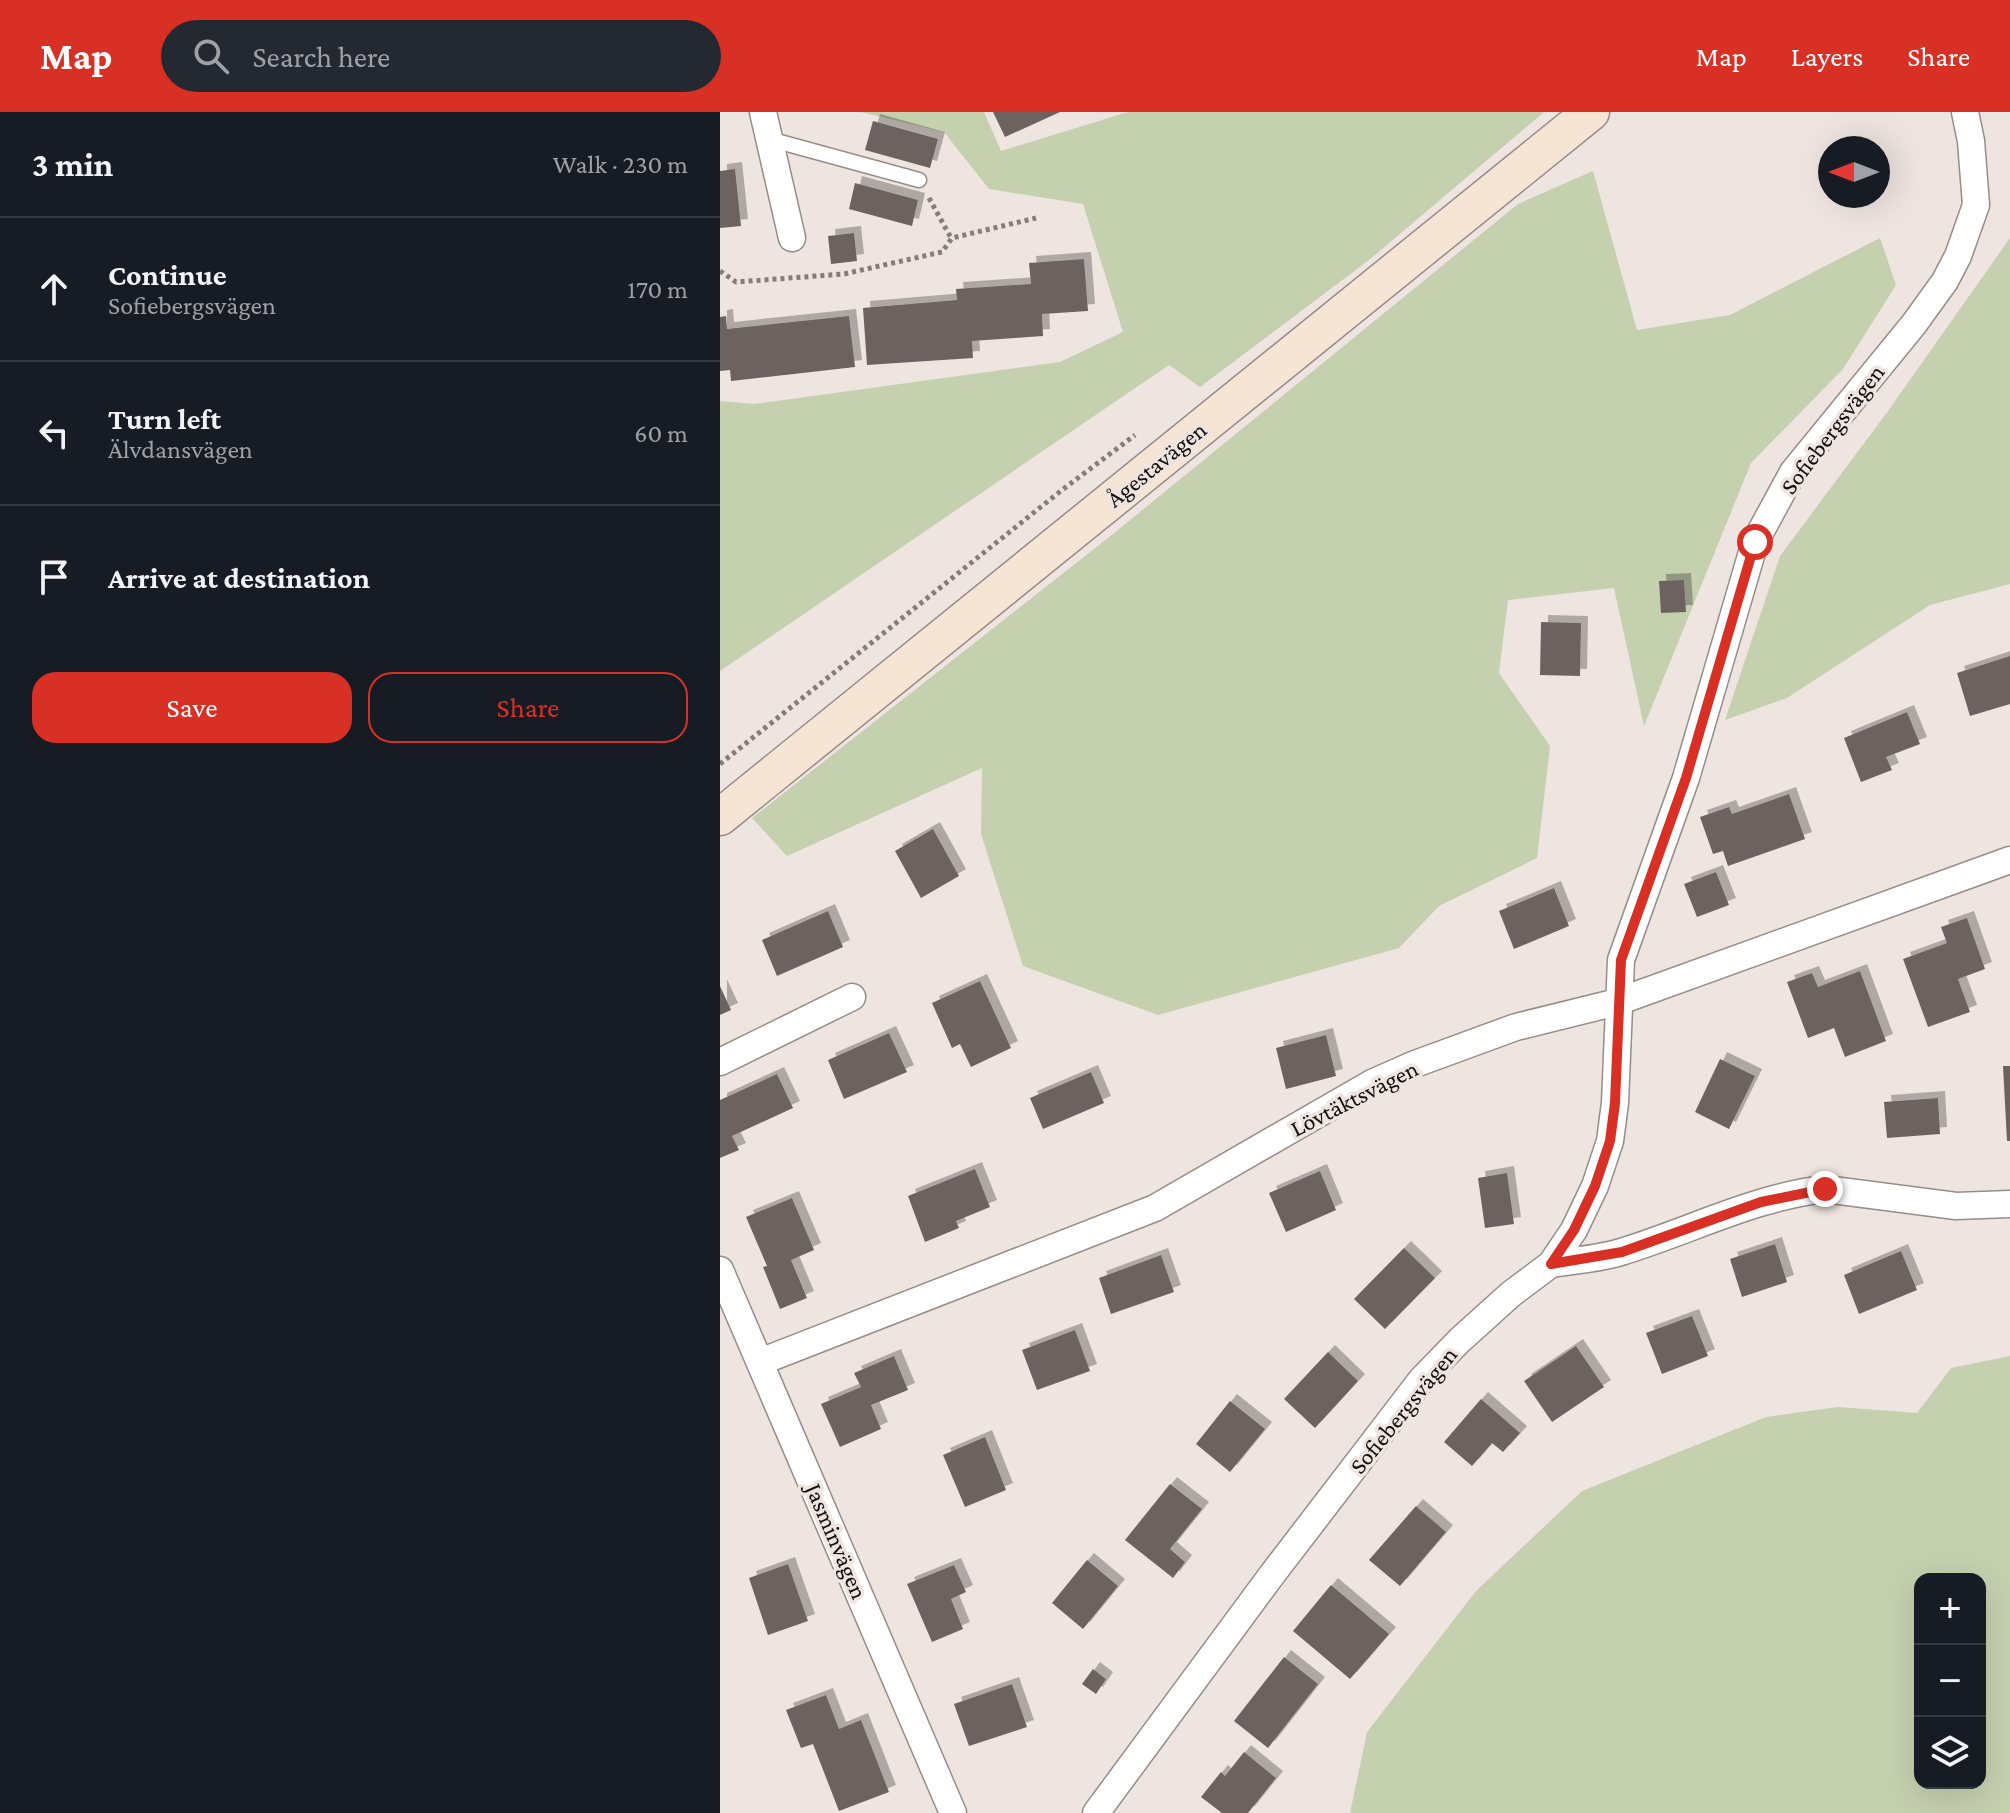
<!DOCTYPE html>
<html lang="en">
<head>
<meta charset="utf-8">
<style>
  body { margin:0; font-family:"Crimson Pro",serif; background:#242831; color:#f1f3f6 }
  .controls { position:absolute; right:24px; bottom:24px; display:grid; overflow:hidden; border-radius:16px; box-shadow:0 8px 32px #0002 }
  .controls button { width:72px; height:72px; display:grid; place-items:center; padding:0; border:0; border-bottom:2px solid #363941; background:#171b24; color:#f1f3f6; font:40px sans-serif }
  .compass { position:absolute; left:1098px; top:24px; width:72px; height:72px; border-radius:50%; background:#171b24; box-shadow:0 8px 32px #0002; rotate:270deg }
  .stop { position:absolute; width:24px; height:24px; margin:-18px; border:6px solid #d93025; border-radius:50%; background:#fff }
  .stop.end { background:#d93025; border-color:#fff; box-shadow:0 2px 8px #0008 }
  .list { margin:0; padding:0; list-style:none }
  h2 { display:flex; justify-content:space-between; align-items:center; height:104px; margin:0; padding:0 32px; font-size:34px }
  h2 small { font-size:26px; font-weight:400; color:#9ea1a6 }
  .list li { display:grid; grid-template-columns:52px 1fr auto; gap:24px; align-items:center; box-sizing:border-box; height:144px; padding:0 32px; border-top:2px solid #363941 }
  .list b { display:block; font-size:30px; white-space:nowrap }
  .list p { margin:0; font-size:26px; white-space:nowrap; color:#9ea1a6 }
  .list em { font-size:26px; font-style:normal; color:#9ea1a6 }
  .actions { display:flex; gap:16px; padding:24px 32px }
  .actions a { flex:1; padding:18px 0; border:2px solid #d93025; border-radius:24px; text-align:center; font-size:28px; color:#d93025 }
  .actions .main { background:#d93025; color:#fff }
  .icon { flex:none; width:44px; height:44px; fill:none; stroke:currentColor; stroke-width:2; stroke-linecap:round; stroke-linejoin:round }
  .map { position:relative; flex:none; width:1290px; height:1701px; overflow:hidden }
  header { display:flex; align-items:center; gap:48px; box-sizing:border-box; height:112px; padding:0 40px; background:#d93025; color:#fff }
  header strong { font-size:38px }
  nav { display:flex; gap:44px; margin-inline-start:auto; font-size:28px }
  .search { width:560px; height:72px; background:#242831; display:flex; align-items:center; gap:20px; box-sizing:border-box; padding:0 28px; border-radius:44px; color:#9ea1a6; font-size:30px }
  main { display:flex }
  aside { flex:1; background:#171b24 }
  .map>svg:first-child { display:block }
  .green { fill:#c5d0af; fill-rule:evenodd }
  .building { fill:#6c6460; filter:url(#shadow) }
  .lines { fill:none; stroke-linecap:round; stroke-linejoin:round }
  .service-casing { stroke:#968d89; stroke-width:17 }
  .minor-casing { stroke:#968d89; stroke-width:29 }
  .secondary-casing { stroke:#968d89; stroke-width:39 }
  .path { stroke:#847d7a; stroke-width:5; stroke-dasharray:4 4; stroke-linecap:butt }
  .service { stroke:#fff; stroke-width:14 }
  .minor { stroke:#fff; stroke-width:26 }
  .secondary { stroke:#f6e5d4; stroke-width:36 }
  .route { stroke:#d93025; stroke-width:10 }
  .labels { text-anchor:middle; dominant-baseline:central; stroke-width:7; stroke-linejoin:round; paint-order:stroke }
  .street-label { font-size:24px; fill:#110e0d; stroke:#eee4e0 }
</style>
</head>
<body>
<header>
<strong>Map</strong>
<div class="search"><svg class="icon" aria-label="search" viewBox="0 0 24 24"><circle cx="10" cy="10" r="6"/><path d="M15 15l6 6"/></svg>Search here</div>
<nav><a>Map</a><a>Layers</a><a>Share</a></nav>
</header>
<main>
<aside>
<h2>3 min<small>Walk · 230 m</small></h2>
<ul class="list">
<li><svg class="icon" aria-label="ahead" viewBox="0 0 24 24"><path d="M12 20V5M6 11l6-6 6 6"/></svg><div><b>Continue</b><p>Sofiebergsvägen</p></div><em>170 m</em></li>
<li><svg class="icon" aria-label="left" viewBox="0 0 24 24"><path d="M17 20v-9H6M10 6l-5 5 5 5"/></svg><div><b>Turn left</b><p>Älvdansvägen</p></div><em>60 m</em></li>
<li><svg class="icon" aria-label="arrive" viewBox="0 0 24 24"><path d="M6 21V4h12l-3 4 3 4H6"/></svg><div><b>Arrive at destination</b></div></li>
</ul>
<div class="actions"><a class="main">Save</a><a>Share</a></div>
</aside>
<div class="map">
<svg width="1290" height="1701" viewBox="0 0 1290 1701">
  <defs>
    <filter id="shadow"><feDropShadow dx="7" dy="-7" stdDeviation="0" flood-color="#0004"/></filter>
  </defs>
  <rect width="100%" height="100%" fill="#eee4e0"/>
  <path class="green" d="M141,0h123l17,39 127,-39h416l-175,148 -169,127 -31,-22 -449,306v-270l34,3 306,-42 63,-30 -40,-128 -94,-15 -45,-57z
    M873,59l44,159 93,-15 150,-77 16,47 -53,84 -92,94 -107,263 -30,-138 -106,12 -9,73 51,73 -13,112 -98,48 -40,42 -241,67 -135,-49 -42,-132 1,-66 -195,88 -35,-38 356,-280 410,-334z
    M1290,126v346l-80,21 -143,93 -62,22 55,-164 108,-145z
    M1290,1244v457h-660l17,-81 109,-141 106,-100 184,-74 72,-10 79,6 34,-45zM1200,1467h60v204h-60z"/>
  <path class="building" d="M273,0h67l-55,25z
    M153,9l65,18 -8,29 -65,-18z
    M15,57l6,57 -21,2v-57z
    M135,71l63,17 -6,26 -63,-17z
    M134,121l3,28 -26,3 -3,-28z
    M364,147l4,52 -46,3 1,22 -71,5 1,17 -106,7 -4,-57 94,-8 -1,-11 75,-5 -2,-21z
    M6,204l1,13 122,-13 6,51 -124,14 -1,-11 -10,1v-54z
    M964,468l2,32 -25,1 -2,-32z
    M821,510l40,1 -1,53 -40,-1z
    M1290,544v48l-40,12 -13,-43z
    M1187,600l13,32 -34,13 6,13 -31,12 -17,-44z
    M1069,682l16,45 -77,27 -5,-15 -10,3 -13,-37 29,-10 3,7z
    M213,717l26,47 -38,22 -26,-47z
    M996,760l13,33 -32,12 -13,-33z
    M834,776l15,38 -55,23 -15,-38z
    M108,799l15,36 -66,29 -15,-36z
    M1247,806l18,51 -27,10 12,33 -42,15 -25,-68 44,-16 -6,-16z
    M1140,859l26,70 -41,16 -11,-29 -26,10 -21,-56 25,-9 6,14z
    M260,869l31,67 -40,19 -11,-23 -8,4 -20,-45z
    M0,874l11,24 -11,5z
    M169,921l18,39 -63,27 -16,-39z
    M606,923l10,41 -50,13 -10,-41z
    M1000,947l35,17 -26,53 -34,-17z
    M1283,954h7v75h-3z
    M371,960l13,31 -61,26 -13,-31z
    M57,962l16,34 -61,28 7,14 -19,8v-58z
    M1218,986l2,36 -53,4 -3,-36z
    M255,1057l15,38 -34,14 3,7 -34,14 -17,-46z
    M600,1059l16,39 -50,22 -17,-39z
    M787,1061l7,51 -29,4 -7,-50z
    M72,1086l22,52 -23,10 16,38 -27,11 -17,-42 4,-1 -21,-49z
    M1055,1132l12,38 -45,15 -12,-38z
    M684,1136l31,30 -50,51 -31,-30z
    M1181,1139l16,39 -58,24 -15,-39z
    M441,1143l13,37 -63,22 -12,-36z
    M972,1204l16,40 -46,18 -16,-41z
    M355,1218l15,41 -53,19 -15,-40z
    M856,1234l28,41 -52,35 -28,-41z
    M608,1240l30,29 -43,47 -31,-29z
    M174,1244l14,34 -37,15 10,24 -41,18 -19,-43 40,-17 -7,-14z
    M761,1287l39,34 -17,19 -11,-9 -20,23 -28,-24z
    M510,1289l35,28 -35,43 -34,-28z
    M265,1325l21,53 -41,17 -22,-52z
    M450,1372l32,25 -32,40 15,13 -12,16 -48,-38z
    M696,1394l30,26 -46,54 -31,-26z
    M367,1448l31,26 -35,43 -31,-26z
    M68,1452l20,57 -40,14 -19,-57z
    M234,1453l12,27 -15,7 12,30 -31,13 -25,-58z
    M611,1473l58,49 -39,45 -57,-48z
    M564,1545l34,27 -50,64 -34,-27z
    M373,1557l13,10 -10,15 -14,-10z
    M292,1572l15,43 -58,19 -15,-42z
    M106,1583l13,34 22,-9 28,72 -50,19 -26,-67 -12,4 -15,-38z
    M524,1640l32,26 -28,35h-26l-21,-16 20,-25 4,4z"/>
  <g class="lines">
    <g class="service-casing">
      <path id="service" d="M49,27l150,41"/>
    </g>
    <g class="minor-casing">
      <path id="minor" d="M43,0l29,126
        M0,950l132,-65
        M831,1152c24,-4 50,-5 73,-13 68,-21 131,-54 201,-62l131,17 54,-2
        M0,1158l233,543
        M40,1250l395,-154 217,-125 43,-19 101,-37 101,-25 393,-142
        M376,1701l175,-237 151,-197 38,-39 51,-46 40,-30 23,-34 21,-44 15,-45 5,-38 6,-143 65,-182 69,-236 38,-70 121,-148 31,-43 13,-25 18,-51 -5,-64 -6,-29"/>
    </g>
    <g class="secondary-casing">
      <path id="secondary" d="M0,705l871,-705"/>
    </g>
    <path class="path" d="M209,86l22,40
      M0,159l16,11 108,-8 98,-22 10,-14 84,-20
      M0,652l342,-274 73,-55"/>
    <use href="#service" class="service"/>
    <use href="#minor" class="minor"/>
    <use href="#secondary" class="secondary"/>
  </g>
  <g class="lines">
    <path class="route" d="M1035,430l-69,236 -65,182 -6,143 -5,38 -15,45 -21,44 -23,34 71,-12 139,-50 64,-13"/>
  </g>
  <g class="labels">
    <g class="street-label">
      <text transform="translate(1112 317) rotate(-53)">Sofiebergsvägen</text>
      <text transform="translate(436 352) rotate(-39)">Ågestavägen</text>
      <text transform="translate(634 986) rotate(-27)">Lövtäktsvägen</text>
      <text transform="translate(683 1298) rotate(-51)">Sofiebergsvägen</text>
      <text transform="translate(117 1429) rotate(67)">Jasminvägen</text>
    </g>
  </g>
</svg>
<div class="controls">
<button>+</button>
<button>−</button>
<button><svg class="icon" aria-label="layers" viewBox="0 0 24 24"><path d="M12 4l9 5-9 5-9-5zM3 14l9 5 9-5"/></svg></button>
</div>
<svg class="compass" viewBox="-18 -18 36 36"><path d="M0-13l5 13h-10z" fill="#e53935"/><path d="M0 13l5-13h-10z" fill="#9ea1a6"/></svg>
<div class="stop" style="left:1035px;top:430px"></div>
<div class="stop end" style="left:1105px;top:1077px"></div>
</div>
</main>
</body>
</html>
